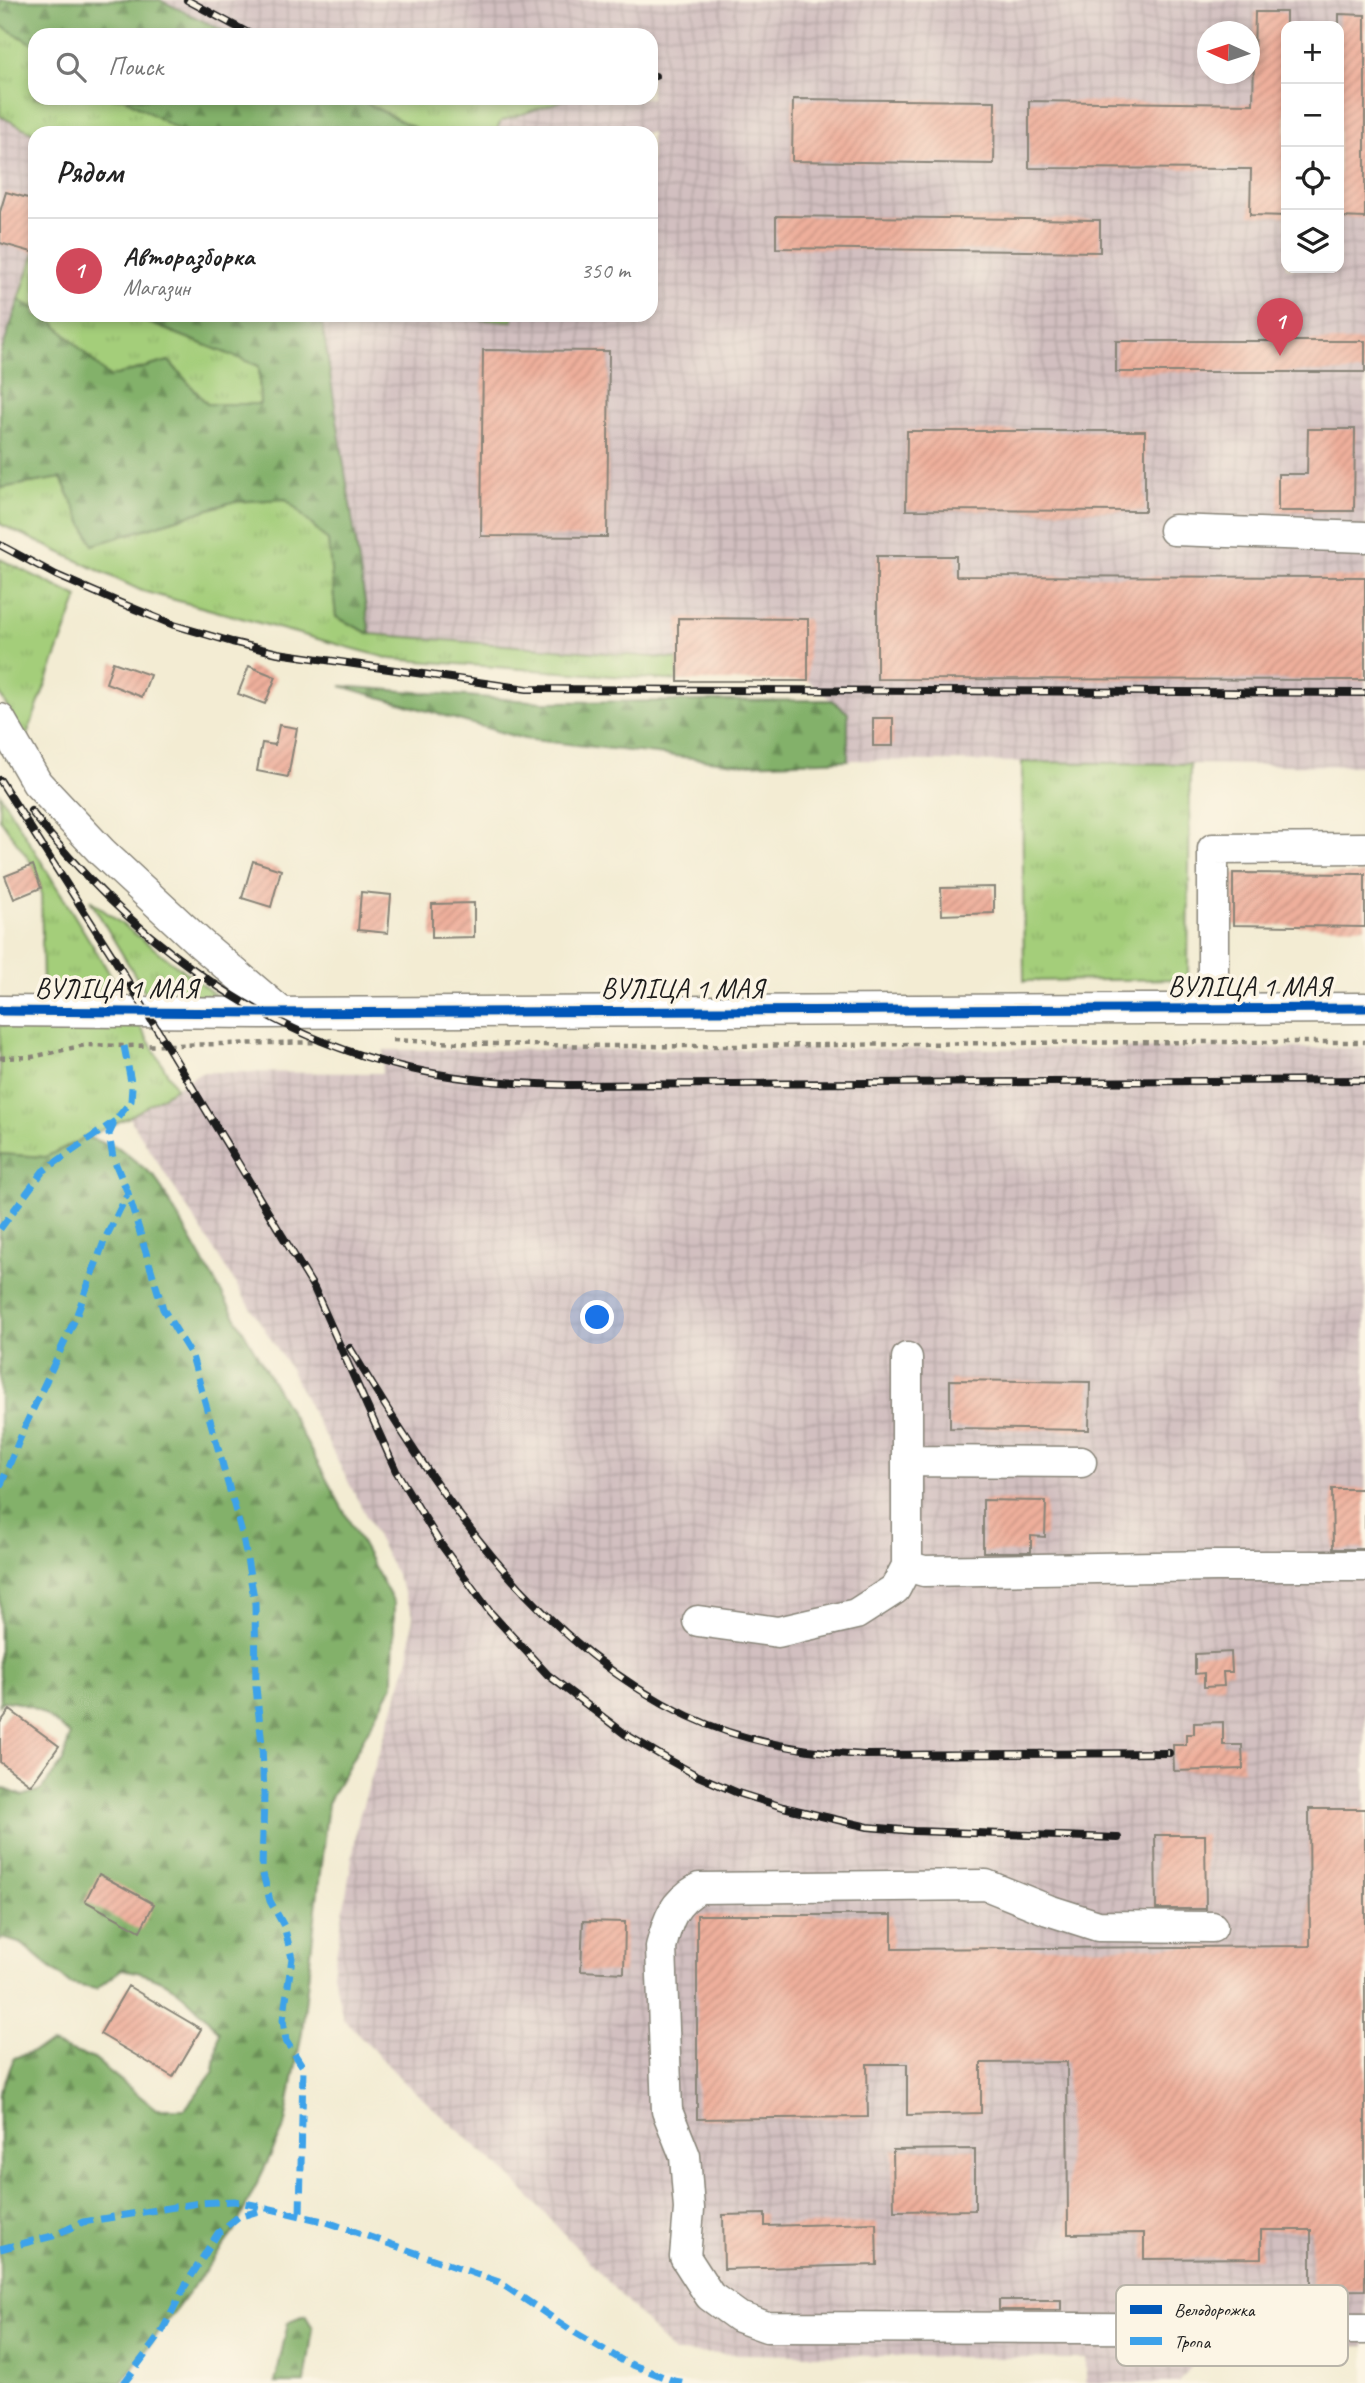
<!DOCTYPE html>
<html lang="ru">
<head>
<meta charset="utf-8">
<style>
  body { margin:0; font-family:Caveat,sans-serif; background:#f2f2f2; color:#222 }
  .controls { position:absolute; right:21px; top:21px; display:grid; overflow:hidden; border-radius:14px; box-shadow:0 4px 10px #0003 }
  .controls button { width:63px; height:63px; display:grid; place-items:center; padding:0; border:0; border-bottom:2px solid #e0e0e0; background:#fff; color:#222; font:35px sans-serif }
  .compass { position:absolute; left:1197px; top:21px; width:63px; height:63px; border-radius:50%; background:#fff; box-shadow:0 4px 10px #0003; rotate:273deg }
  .you { position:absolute; left:598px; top:1318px; width:24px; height:24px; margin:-18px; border:5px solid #fff; border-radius:50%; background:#1a73e8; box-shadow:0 0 0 10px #1a73e833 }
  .badge { display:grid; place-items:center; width:46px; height:46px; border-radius:50%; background:#d1495b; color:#fff; font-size:23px; font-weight:700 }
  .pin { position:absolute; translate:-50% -58px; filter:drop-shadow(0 2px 4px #0008) }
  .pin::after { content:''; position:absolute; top:37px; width:24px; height:21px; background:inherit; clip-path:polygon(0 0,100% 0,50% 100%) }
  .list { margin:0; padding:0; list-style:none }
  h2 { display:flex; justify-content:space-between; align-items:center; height:91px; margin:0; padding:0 28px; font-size:30px }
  h2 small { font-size:23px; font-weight:400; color:#767676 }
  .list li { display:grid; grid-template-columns:46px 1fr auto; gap:21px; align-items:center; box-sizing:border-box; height:105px; padding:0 28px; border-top:2px solid #e0e0e0 }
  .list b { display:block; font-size:26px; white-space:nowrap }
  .list p { margin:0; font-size:23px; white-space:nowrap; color:#767676 }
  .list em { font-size:23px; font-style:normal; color:#767676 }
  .icon { flex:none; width:38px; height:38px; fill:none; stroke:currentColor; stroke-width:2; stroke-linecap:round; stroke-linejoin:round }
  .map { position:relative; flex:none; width:1365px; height:2383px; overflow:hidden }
  .search { position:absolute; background:#fff; box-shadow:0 4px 10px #0003; left:28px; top:28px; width:630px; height:77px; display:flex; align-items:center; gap:18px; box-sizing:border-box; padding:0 24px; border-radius:21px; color:#767676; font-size:26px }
  .panel { position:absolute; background:#fff; box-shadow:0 4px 10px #0003; left:28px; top:126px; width:630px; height:196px; border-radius:21px }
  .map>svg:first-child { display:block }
  .industrial { fill:url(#industrial-grid); fill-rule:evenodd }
  .grass { fill:url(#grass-tufts); stroke:#60754b; stroke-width:2 }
  .forest { fill:url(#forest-firs); stroke:#506643; stroke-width:2 }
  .building { fill:url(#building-hatch) }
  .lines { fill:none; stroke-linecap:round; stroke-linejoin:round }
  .minor-casing { stroke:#888478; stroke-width:33 }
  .path { stroke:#888478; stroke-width:4.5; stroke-dasharray:5 5; stroke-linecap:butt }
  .minor { stroke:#fff; stroke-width:30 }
  .rail-casing { stroke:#1c1c1c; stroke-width:8 }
  .rail { stroke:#fcf5e5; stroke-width:5; stroke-dasharray:16; stroke-linecap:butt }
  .quiet { stroke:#3da2ea; stroke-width:7; stroke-dasharray:14 7; stroke-linecap:butt }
  .cycleway-casing { stroke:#fcf5e5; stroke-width:13 }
  .cycleway { stroke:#0057b8; stroke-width:9 }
  .labels { text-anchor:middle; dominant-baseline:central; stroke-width:7; stroke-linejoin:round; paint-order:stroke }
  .street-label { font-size:28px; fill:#1c1c1c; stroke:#fcf5e5 }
  .key { fill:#fcf5e5; stroke:#b9b4a9; stroke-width:2 }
  .key-label { font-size:19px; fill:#1c1c1c }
</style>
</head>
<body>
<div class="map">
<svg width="1365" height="2383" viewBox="0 0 1365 2383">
  <defs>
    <pattern id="industrial-grid" width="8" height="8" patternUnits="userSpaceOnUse" patternTransform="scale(1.75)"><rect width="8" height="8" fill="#d2bfc0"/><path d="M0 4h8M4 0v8" fill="none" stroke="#b4a4a4"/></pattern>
    <pattern id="grass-tufts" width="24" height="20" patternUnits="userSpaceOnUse" patternTransform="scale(1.75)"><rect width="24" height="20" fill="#a4ce7a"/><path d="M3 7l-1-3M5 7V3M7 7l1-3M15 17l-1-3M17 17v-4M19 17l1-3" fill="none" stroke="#8db069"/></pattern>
    <pattern id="forest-firs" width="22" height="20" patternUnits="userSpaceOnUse" patternTransform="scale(1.75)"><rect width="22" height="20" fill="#83b16a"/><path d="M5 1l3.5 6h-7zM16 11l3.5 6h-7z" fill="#6a8f56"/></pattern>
    <pattern id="building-hatch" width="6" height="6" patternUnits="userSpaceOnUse" patternTransform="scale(1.75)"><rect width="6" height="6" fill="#eeaf9b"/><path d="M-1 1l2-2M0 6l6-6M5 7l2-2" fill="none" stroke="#cc9685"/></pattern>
  </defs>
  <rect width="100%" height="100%" fill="#fcf5e5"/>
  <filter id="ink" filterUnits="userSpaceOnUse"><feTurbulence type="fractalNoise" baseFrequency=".0143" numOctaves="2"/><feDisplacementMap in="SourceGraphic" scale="14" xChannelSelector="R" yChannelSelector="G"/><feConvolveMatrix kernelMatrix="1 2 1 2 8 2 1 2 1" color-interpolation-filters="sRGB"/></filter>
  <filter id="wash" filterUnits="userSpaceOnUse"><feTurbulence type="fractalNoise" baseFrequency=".00686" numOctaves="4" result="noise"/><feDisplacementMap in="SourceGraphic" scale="28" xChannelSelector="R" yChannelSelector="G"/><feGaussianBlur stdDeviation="1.57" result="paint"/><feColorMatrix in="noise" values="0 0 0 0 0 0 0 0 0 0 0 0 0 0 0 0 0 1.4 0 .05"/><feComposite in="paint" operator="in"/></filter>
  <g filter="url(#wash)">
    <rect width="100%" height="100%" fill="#f3ecd3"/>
    <path class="industrial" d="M160,0h1205v766l-517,-6v-47l-40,-32h-130v-22l-308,-25 -49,-319 191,6 1,-6h138v-182h-156l6,-12 69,-23h81v-63h-419zM1286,26h53v242h-53zM1208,32h42v42h-42z
      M0,116l35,18v116l-35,106z
      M1365,1048v1298l-161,2 -26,35h-92v-24l-412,-6 -162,-175 -108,-96 -61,-64 -10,-45 26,-156 50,-159 4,-44 -18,-42 -105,-203 -161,-252 72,-45 181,1 2,-23z"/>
    <path class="grass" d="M0,25l35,20v53h89l60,35 -149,1 -35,-18z
      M357,98h213l-69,23 -6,12h-71z
      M35,250v59l-16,-9z
      M45,315h89v2l125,49 1,38h-53l-38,-43 -60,16z
      M338,315h175v6z
      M61,478l32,67 139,-43 54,-3 42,42 8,76 34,17 308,25v22l-287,-22 -249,-68 -142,-67v-36z
      M0,559l78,38 -53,143 -25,-46z
      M1022,762l168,2 -2,215 -164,2z
      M0,794l121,198 -78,-5 -2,-99 -8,-23 -33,-46z
      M90,900l127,96 -72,-4z
      M138,1023l38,65 -47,29 -84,40 -45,-3v-129z"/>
    <path class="forest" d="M0,0h160l72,35h-197v10l-35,-20z
      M124,98h233l67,35h-240z
      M19,300l16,9v6l13,2 61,60 60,-16 38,43h53l-1,-38 -125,-49v-2h187l49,319 -34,-17 -8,-76 -42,-42 -54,3 -139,43 -32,-67 -61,10v-132z
      M341,686l202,16 289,-2 16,13v47l-104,4 -220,-25z
      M86,1137l33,11 36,29 131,228 108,198 -1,82 -65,118 -26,229 -18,96 -51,105 -112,150h-111l-10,-3v-286l14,-36 38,-14 42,15 62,50h29l29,-38 5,-39c-32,-35 -47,-55 -97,-63l-26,20 -26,-5 -48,-40 -19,-6 -3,2v-153l23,9 18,-6 22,-29 7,-26c-21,-18 -37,-33 -67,-34l-3,4v-551l45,3z
      M305,2315l8,13 -8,55h-30l13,-61z"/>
    <g id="blocks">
      <path class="building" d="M1255,12h31v204l-36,-1 1,-46 -222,-1v-67l224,3z
        M1339,14l26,1v203l-26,-1z
        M793,99l202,2 -1,63 -202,-3z
        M6,192l29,8v53l-35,-10v-31z
        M776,216l324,4v32l-324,-4z
        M1116,341h249v31h-249z
        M483,350l126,1 -2,186 -126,-1z
        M1308,429h47l-1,82h-76v-37h29z
        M907,431h238v80l-239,-1z
        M877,556h79v20l409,1v103l-488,-1z
        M678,618l130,1v62h-130z
        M113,662l37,13 -8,22 -36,-14z
        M249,666l27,11 -11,27 -27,-10z
        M873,718h20v28h-20z
        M279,725l18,3 -9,49 -31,-6 5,-28 13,2z
        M253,861l28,9 -10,37 -29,-9z
        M33,865l8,23 -27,11 -9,-23z
        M1233,873l132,1v53l-132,-2z
        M994,887v26l-52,2 -1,-27z
        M361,892l30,3 -3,38 -30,-3z
        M474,903v34l-42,1v-34z
        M950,1380l140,2 -1,48 -139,-2z
        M1332,1489h33v60h-32z
        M983,1500l63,1 -1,36 -14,-1v16h-48z
        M1231,1652l1,20h-9l1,14 -20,1v-14l-9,1v-20z
        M10,1710l49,36 -28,39 -31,-23v-39z
        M1223,1722v23h19l1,24 -69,2 -1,-26h13v-11h8v-11z
        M1309,1809h56v481l-54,1v-61h-50v28l-117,1v-26l-76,1 -1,-172 -86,1v50l-74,2v-51h-40l1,53 -171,2v-204h195v34l418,-3z
        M1155,1835h50l1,74h-50z
        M99,1874l55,30 -14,27 -55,-30z
        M583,1921l42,1 -1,51 -43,-2z
        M128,1986l73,43 -28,48 -73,-43z
        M975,2149v61l-81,1 -1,-61z
        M765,2214v12l111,-3 1,42 -153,4 -1,-54z
        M999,2300h62v10h-62z"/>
    </g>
  </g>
  <g filter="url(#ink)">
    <use href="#blocks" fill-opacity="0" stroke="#888478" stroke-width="2"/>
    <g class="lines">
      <g class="minor-casing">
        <path id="minor" d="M1174,530l191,7
          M0,719l37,64 65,69 99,92 80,68
          M1213,1009v-160l152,-1
          M0,1011l261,2 1104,-5
          M907,1358v208l17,5 291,-5h150
          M907,1461l174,1
          M698,1621l80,11 78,-18 39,-25 12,-23
          M1212,1927l-114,-1 -50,-16 -62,-25 -287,3c-26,15 -31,31 -38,59l6,164 18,45 4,53 -4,48 25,39 29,21 28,10 598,2"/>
      </g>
      <path class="path" d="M393,1040c174,9 348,6 523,4 150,-2 299,-2 449,-2
        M0,1058l32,-1 53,-12 39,1 199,-4 9,-2"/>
      <use href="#minor" class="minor"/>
      <g class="rail-casing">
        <path id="rail" d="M187,0l65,35
          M651,76h4
          M0,545l56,30 62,27 56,23 58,17 46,11 249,36 838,4
          M0,780l115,180 199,328 82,183 44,72 50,69 58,63 77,59 37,22 34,19 42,18 45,14 85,20 46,4 204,7
          M31,811c92,119 219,219 368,255 55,14 111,18 168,19l798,-5
          M350,1348c85,141 184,295 338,368 55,26 115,36 175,39l306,-2"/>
      </g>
      <use href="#rail" class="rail"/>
      <path class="quiet" d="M124,1046l8,41 -1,14 -16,20 -6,13 4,24 15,35 35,116 29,47 51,181 12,66 1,84 6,58 2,50 -2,75 8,31 14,25 8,32 -9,62 3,21 17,26 -3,149
        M0,1229l43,-58 72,-50
        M0,1487l26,-63 50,-107 29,-78 23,-46
        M0,2249l53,-13 30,-14 116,-19 35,-2 20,4 73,17 172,60 70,47 56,33 49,19 14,2
        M124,2383l36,-48 25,-49 33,-53 20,-16 27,-8"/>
      <g class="cycleway-casing">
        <path id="cycleway" d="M0,1011l261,2 1104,-5"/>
      </g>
      <use href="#cycleway" class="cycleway"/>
    </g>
  </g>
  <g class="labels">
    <g class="street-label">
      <text x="1249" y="986">ВУЛІЦА 1 МАЯ</text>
      <text x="116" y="988">ВУЛІЦА 1 МАЯ</text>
      <text x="682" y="988">ВУЛІЦА 1 МАЯ</text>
    </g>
  </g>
  <rect x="1116" y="2285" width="232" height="81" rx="10" class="key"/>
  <rect x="1130" y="2305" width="32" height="9" fill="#0057b8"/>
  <rect x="1130" y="2337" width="32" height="8" fill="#3da2ea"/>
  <g class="key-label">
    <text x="1174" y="2316">Велодорожка</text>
    <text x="1174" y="2348">Тропа</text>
  </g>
</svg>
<div class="controls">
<button>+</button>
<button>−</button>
<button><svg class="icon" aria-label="locate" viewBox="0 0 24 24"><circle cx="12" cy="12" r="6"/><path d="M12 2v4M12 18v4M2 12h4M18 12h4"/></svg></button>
<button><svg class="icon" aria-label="layers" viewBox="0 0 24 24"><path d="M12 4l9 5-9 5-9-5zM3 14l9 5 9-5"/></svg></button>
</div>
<svg class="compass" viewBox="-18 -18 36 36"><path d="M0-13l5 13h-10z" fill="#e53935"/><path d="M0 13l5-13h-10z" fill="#767676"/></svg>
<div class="you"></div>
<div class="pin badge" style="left:1280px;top:356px">1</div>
<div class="search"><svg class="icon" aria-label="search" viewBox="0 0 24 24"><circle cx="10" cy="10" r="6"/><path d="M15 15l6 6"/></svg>Поиск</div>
<section class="panel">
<h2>Рядом<small></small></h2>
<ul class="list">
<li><span class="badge">1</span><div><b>Авторазборка</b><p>Магазин</p></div><em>350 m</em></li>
</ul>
</section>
</div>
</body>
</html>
